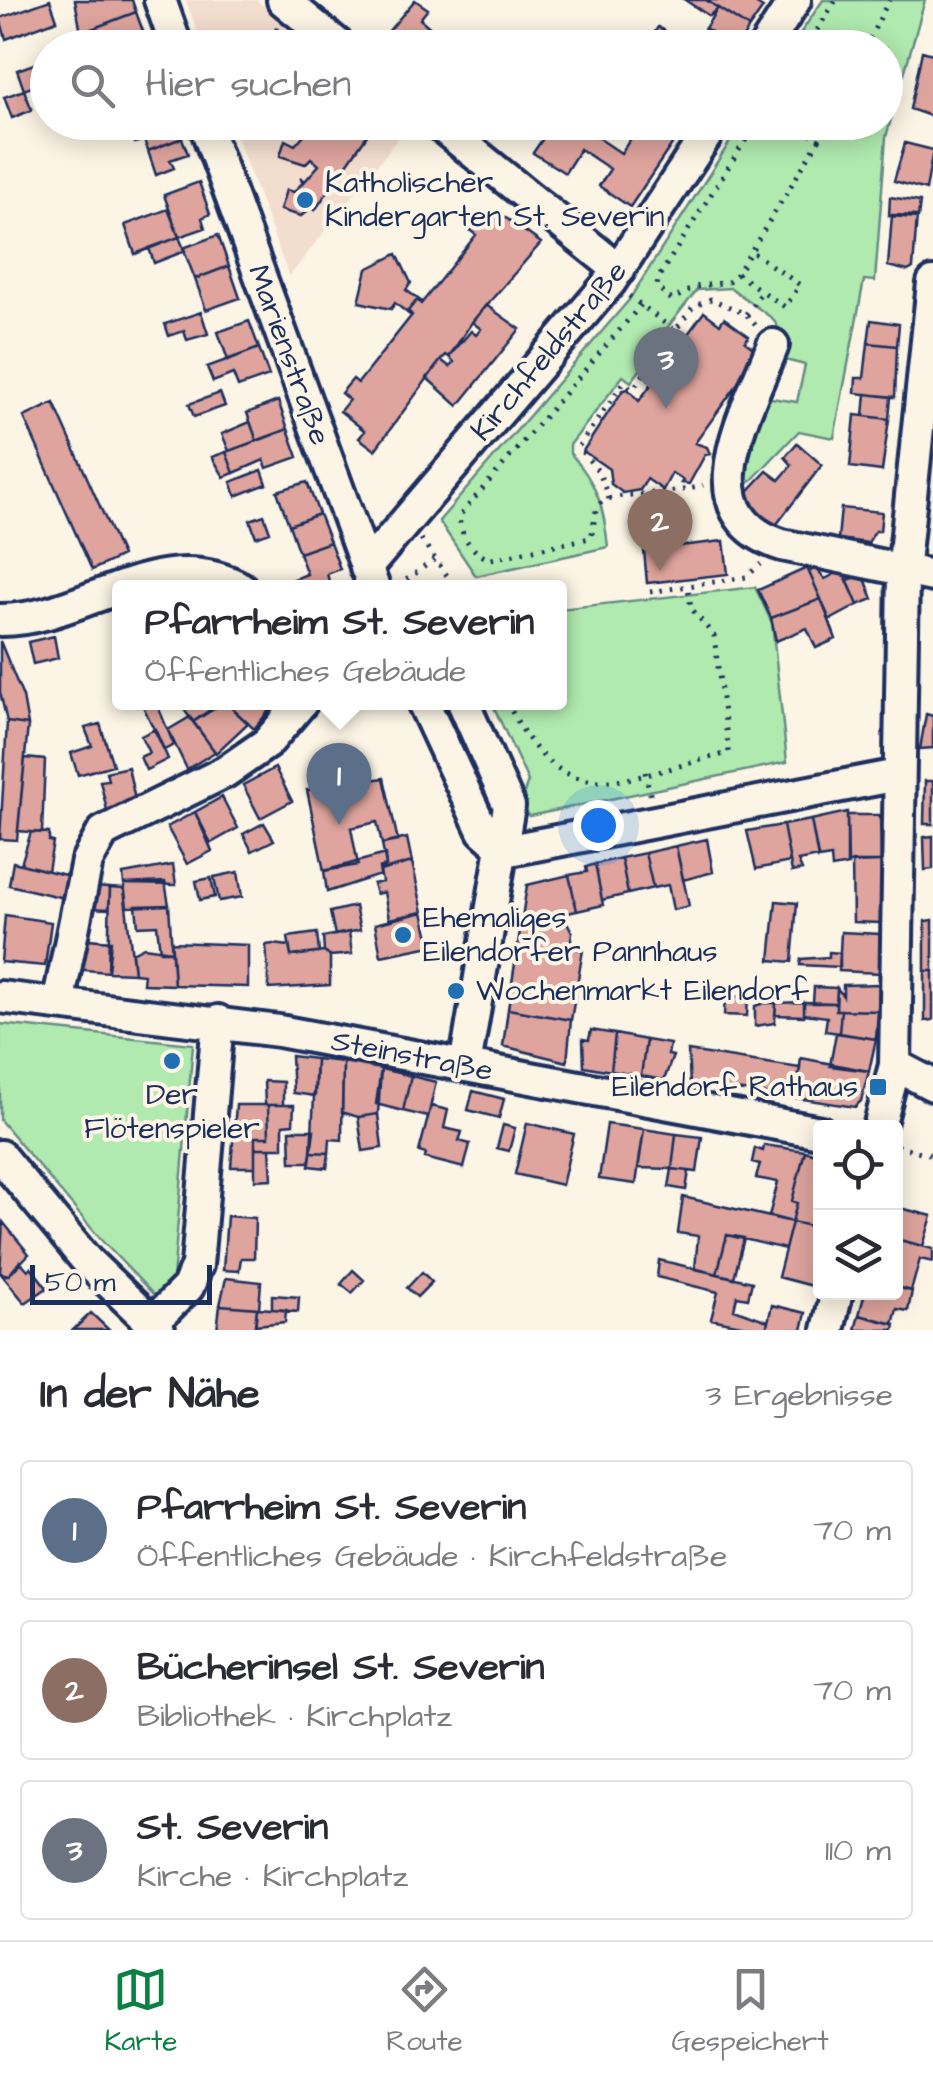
<!DOCTYPE html>
<html lang="de">
<head>
<meta charset="utf-8">
<style>
  body { margin:0; font-family:"Architects Daughter",sans-serif; background:#f2f2f3; color:#2b2b33 }
  .controls { position:absolute; right:30px; bottom:30px; display:grid; overflow:hidden; border-radius:10px; box-shadow:0 5px 25px #0003 }
  .controls button { width:90px; height:90px; display:grid; place-items:center; padding:0; border:0; border-bottom:2px solid #e1e1e2; background:#fff; color:#2b2b33; font:50px sans-serif }
  .scale { position:absolute; left:30px; bottom:25px; width:182px; box-sizing:border-box; padding-left:10px; border:5px solid #1b2f5e; border-top:0; font-size:28px; line-height:35px; white-space:nowrap; color:#1b2f5e; -webkit-text-stroke:8px #fcf5e5; paint-order:stroke }
  .you { position:absolute; left:598px; top:825px; width:35px; height:35px; margin:-25px; border:8px solid #fff; border-radius:50%; background:#1a73e8; box-shadow:0 0 0 15px #1a73e833 }
  .badge { display:grid; place-items:center; width:65px; height:65px; border-radius:50%; background:#0b8043; color:#fff; font-size:32px; font-weight:700 }
  .pin { position:absolute; translate:-50% -82px; filter:drop-shadow(0 2px 5px #0008) }
  .pin::after { content:''; position:absolute; top:52px; width:35px; height:30px; background:inherit; clip-path:polygon(0 0,100% 0,50% 100%) }
  .popup { position:absolute; left:112px; top:580px; width:455px; height:130px; box-sizing:border-box; display:grid; place-content:center; border-radius:10px; background:#fff; filter:drop-shadow(0 2px 8px #0005); font-size:32px; white-space:nowrap; color:#7c7c81 }
  .popup b { font-size:38px; color:#2b2b33 }
  .popup::after { content:''; position:absolute; left:50%; top:100%; margin-left:-20px; border:20px solid transparent; border-top-color:#fff }
  .list { margin:0; padding:0; list-style:none }
  h2 { display:flex; justify-content:space-between; align-items:center; height:130px; margin:0; padding:0 40px; font-size:42px }
  h2 small { font-size:32px; font-weight:400; color:#7c7c81 }
  .list li { display:grid; grid-template-columns:65px 1fr auto; gap:30px; align-items:center; box-sizing:border-box; height:140px; margin:0 20px 20px; padding:0 20px; border:2px solid #e1e1e2; border-radius:10px }
  .list b { display:block; font-size:38px; white-space:nowrap }
  .list p { margin:0; font-size:32px; white-space:nowrap; color:#7c7c81 }
  .list em { font-size:32px; font-style:normal; color:#7c7c81 }
  .icon { flex:none; width:55px; height:55px; fill:none; stroke:currentColor; stroke-width:2; stroke-linecap:round; stroke-linejoin:round }
  .map { position:relative; flex:none; width:933px; height:1330px; overflow:hidden }
  .search { position:absolute; background:#fff; box-shadow:0 5px 25px #0003; left:30px; right:30px; top:30px; height:110px; display:flex; align-items:center; gap:25px; box-sizing:border-box; padding:0 35px; border-radius:55px; color:#7c7c81; font-size:38px }
  .sheet { height:610px; background:#fff }
  nav { display:flex; justify-content:space-around; align-items:center; box-sizing:border-box; height:140px; border-top:2px solid #e1e1e2; background:#fff; font-size:28px; color:#7c7c81 }
  nav a { display:grid; justify-items:center; gap:5px }
  nav .on { color:#0b8043 }
  .map>svg:first-child { display:block }
  .built { fill:#f3ddcf }
  .green { fill:#b0eaaf; stroke:#668c86; stroke-width:2.5 }
  .building { fill:#dea49d; stroke:#1b2f5e; stroke-width:2.5 }
  .lines { fill:none; stroke-linecap:round; stroke-linejoin:round }
  .minor-casing { stroke:#1b2f5e; stroke-width:38 }
  .path { stroke:#1b2f5e; stroke-width:5; stroke-dasharray:2.5 8; stroke-linecap:butt }
  .minor { stroke:#fcf5e5; stroke-width:30 }
  .poi-dot { fill:#1f6fb2; stroke:#fcf5e5; stroke-width:4 }
  .labels { text-anchor:middle; dominant-baseline:central; stroke-width:8; stroke-linejoin:round; paint-order:stroke }
  .poi-label { font-size:30px; fill:#1b2f5e; stroke:#fcf5e5; text-anchor:start }
  .street-label { font-size:30px; fill:#1b2f5e; stroke:#fcf5e5 }
</style>
</head>
<body>
<div class="map">
<svg width="933" height="1330" viewBox="0 0 933 1330">
  <rect width="100%" height="100%" fill="#fcf5e5"/>
  <filter id="ink" filterUnits="userSpaceOnUse"><feTurbulence type="fractalNoise" baseFrequency=".01" numOctaves="2"/><feDisplacementMap in="SourceGraphic" scale="20" xChannelSelector="R" yChannelSelector="G"/><feConvolveMatrix kernelMatrix="1 2 1 2 8 2 1 2 1" color-interpolation-filters="sRGB"/></filter>
  <g filter="url(#ink)">
    <path class="built" d="M186,0h70l60,47h-113z
      M231,122l179,1 -121,154z"/>
    <path class="green" d="M823,0h102l-39,137 -11,144 -11,-1 -30,158 -35,-7 -51,53 -8,-9 24,-78 33,5 8,-37 -24,-6v-26l-8,-14 -42,-31 -34,2 -34,43 3,3 -35,46 -8,-6 -53,69v8c27,30 34,54 38,94l-132,29 -37,-55 190,-221 113,-177 144,-1v-74l-95,-1z
      M755,587l17,36 15,139 -258,54 -9,-11 8,-24 -36,-78 67,-1v-93z
      M0,1024l193,20 -20,235 -18,17 -52,-54 -103,-122z"/>
    <path class="building" d="M50,0l7,20 -51,19 -6,-21z
      M75,0h57l4,12 -55,21z
      M415,0l13,9 -8,10 13,11 -15,18h-14l-17,-15z
      M685,0h21l12,8 -9,8z
      M706,0h44l13,8 -14,20z
      M718,8l31,20 -12,20 -32,-20z
      M136,12l13,36 -64,-3 -4,-12z
      M658,27l19,12 -6,9 -20,-10z
      M276,28l23,20h-30z
      M705,28l29,20h-42z
      M460,29l23,18v1h-37z
      M922,51l11,3v63l-23,-8z
      M48,59v22l-24,9 -7,-20z
      M24,90l8,20 -20,8 -8,-21z
      M177,122l5,16 -34,13 -4,-11 -9,3 -3,-7 9,-3 -3,-9z
      M305,122h80l-10,12 -5,-3 -55,79 -3,-3 -11,9 -21,-6 6,-20 8,2 9,-10 -3,-5 5,4 14,-16 -8,-7 -6,6 -25,-8 5,-16 10,5 15,-17z
      M554,122h44l-7,11 30,20 21,-31h24l14,10 -50,75 -31,-21 11,-17 -30,-20 -15,24 -32,-20z
      M182,138l6,16 -18,6 4,8 -18,7 -8,-24z
      M905,143l28,7 -7,40 -32,-9z
      M199,182l11,32 -8,4 3,10 -26,9 -15,-42z
      M890,197l30,5 -2,16 -29,-2z
      M168,209l11,28 -44,17 -10,-29z
      M499,213l42,30 -69,79 -23,35 -3,-2 -5,5 -66,90 -16,-12 6,-7 -25,-20 9,-11 -8,-7 12,-14 5,4 54,-68 -4,-4 9,-11 4,4 55,-69 -5,-4 11,-14 9,7z
      M892,215l25,1 -4,52 -5,3 -20,-5z
      M218,235l11,31 -34,13 -12,-31z
      M179,237l6,14 -31,12 -5,-15z
      M397,254l14,29 -5,7 16,12 -5,-2 -9,11 3,5 -16,-13 -4,6 -32,-7 8,-33z
      M229,266l11,32 -34,12 -11,-31z
      M486,305l34,24 -62,77 -31,-28 14,-18 9,7 4,-5 -5,-5 22,-26 5,4 5,-6 -9,-7z
      M201,312l7,22 -21,6 -3,-9 -15,5 -4,-12z
      M704,312l16,12 4,-6 25,18 -4,6 15,11 -65,90 12,4 3,7 -5,1 -16,29 -8,-1 2,-3 -11,-7 -9,17 -16,-11 -7,11 -17,3 -12,-9 -2,-15 -26,-18 40,-61 5,-1 11,12z
      M871,320l28,4 -2,22 -29,-3z
      M249,321l10,27 -31,12 -10,-28z
      M868,343l29,3 -2,51 -40,-4 1,-15h8z
      M259,348l10,28 -31,11 -5,-13 -20,8 -6,-15z
      M220,393l5,13 -31,11 -5,-13z
      M866,394l25,3 -2,22 -25,-3z
      M278,401l10,28 -31,12 -10,-28z
      M54,403l68,153 -30,14 -68,-153z
      M855,415l34,4 -7,52 -32,-4z
      M250,422l7,19 -28,10 -7,-17z
      M288,429l10,28 -31,11 -3,-8 -30,13 -8,-21z
      M797,443l25,22 -52,68 -32,-31 29,-31 12,9 13,-15 -7,-8z
      M226,452l8,21 -10,4 -12,-20z
      M262,470l5,14 -31,12 -5,-14z
      M307,482l12,32 -30,11 -12,-34z
      M841,508l41,4 -2,19h-5l-7,12 -30,-4z
      M319,514l11,28 -31,11 -10,-28z
      M264,515l6,17 -14,5 -6,-17z
      M724,541l4,33 -81,9 -3,-33z
      M330,542l10,27 -13,5 3,10 -48,4 -1,-4 26,-10 -8,-21z
      M807,568l14,31 -50,19 -13,-28z
      M816,568l9,11 18,-9 15,35 -28,15 -21,-48z
      M858,577l8,4 7,18 -15,6 -11,-25z
      M821,599l15,40 -20,9 -9,-20 -31,13 -5,-23z
      M54,636l4,22 -25,6 -5,-22z
      M0,641l23,56 5,28 -21,-3 -7,-30z
      M141,702h15l18,43 -10,5z
      M196,702h15l3,5 -21,15 -8,-11z
      M225,702h51l-22,27z
      M225,702l23,21 -32,30 -23,-31z
      M926,714l7,2v32l-13,1z
      M190,717l25,35 -28,17 -19,-39z
      M7,722l21,3 -11,115 -17,-1z
      M100,724l13,41 -35,10 -7,-22 21,-7 -7,-18z
      M155,729l13,30 -22,11 -6,-13 9,-4 -8,-17z
      M25,758l20,2 -3,73 -24,-2z
      M128,767l9,42 -23,6 -7,-5 -7,-29 8,-1 -2,-8z
      M275,768l17,33 -32,17 -17,-33z
      M384,778l14,63 -16,3 -5,-22 -26,6 7,37 -34,6 -17,-81z
      M925,781h8v43h-9z
      M222,797l16,31 -27,15 -16,-31z
      M195,812l17,39 -25,13 -20,-37z
      M847,812l1,53 -16,3 -1,-11 -13,2 -7,-39z
      M847,815h33l1,47 -34,1z
      M811,820l7,37 -20,4 4,9 -10,2 -9,-47z
      M264,823l10,17 -22,11 -9,-17z
      M783,825l7,37 -34,7 -9,-38z
      M31,832l18,1v8l4,1 -5,29 -27,-7z
      M933,836v33l-8,1 -1,-33z
      M407,838l5,24 -32,9 6,-5 -4,-22z
      M707,839l6,33 -30,8 -7,-34z
      M676,846l13,60 -16,4 -5,-25 -15,3 -8,-35z
      M645,853l8,35 -25,6 -7,-36z
      M385,854l1,12 -7,2 1,7 -53,17 -3,-21z
      M621,858l7,36 -26,6 -7,-36z
      M13,862l64,16 -5,22 -63,-15z
      M412,862l11,50 -34,7 -5,-27 -8,2 -3,-10 9,-2 -2,-11z
      M852,862h29v61l-28,-1z
      M595,864l8,41 -26,6 -8,-36 18,-3 -1,-5z
      M173,865l3,20 -52,-1 -1,-10z
      M238,872l4,25 -23,4 -5,-24z
      M569,875l8,36 -14,3 9,18 -2,16 13,2 -12,70 -63,-11 19,-124z
      M211,878l4,19 -15,3 -4,-19z
      M165,882l4,23 -42,2 -3,-23z
      M92,887l18,1 -1,21 -22,-1z
      M110,888l14,1 10,84 -26,-1z
      M776,901l21,2 -5,59 -22,-2z
      M169,905l3,46h-12l-3,-26 -19,1 -2,-20z
      M355,906l5,24 -25,5 -5,-23z
      M423,912l8,34 -50,10 -6,-32z
      M5,915l46,7 -6,44 -44,-4z
      M933,920v51h-8v-50z
      M349,932l3,22 -22,2 -6,-4 -1,-15z
      M841,932l39,2v39l-41,-2z
      M317,933l2,20 -28,3 -3,-19z
      M76,938l35,3 -3,31 -34,-3z
      M171,942l77,3v42l-74,-2z
      M273,944l16,2 2,10 33,-4 6,4v29l-61,4 -3,-44z
      M144,947l28,4 2,34 -31,-1 1,-10 -10,-1 -2,-20z
      M829,952l11,1v14l-40,-2 1,-6 28,-2z
      M925,971h8v49l-8,1z
      M879,984l-1,27 -42,-1 1,-22 6,8v-11z
      M814,987l23,1 -1,15h-23z
      M725,996l23,1 -1,19 -23,-1z
      M804,1002v14l-29,-1 1,-12z
      M804,1002l32,1v7h5l-2,23 -14,-2 2,-14 -23,-3z
      M764,1003h12l-1,20 -20,3v-20z
      M508,1009l63,11 -4,42 -64,-16z
      M841,1010l37,1 -2,28 -37,-6z
      M591,1030l24,4 -4,37 -27,-5 -1,-27 6,1z
      M836,1033l40,6 -7,32 -39,-5z
      M615,1034l31,6 -5,36 -30,-5z
      M646,1040l24,4 -2,11 5,1 -9,24 -23,-4z
      M688,1051l112,17 -4,30 -106,-14z
      M291,1056l25,3 -1,37 -22,-3z
      M801,1058l68,13 -8,30 -6,6 -59,-9z
      M316,1059l27,3 -1,78 -12,-1 -1,14 -18,-1z
      M343,1062l38,7 -3,45 -20,3 -16,-5z
      M381,1069l30,7 -8,35 -27,-7z
      M411,1076l25,6 -8,35 -25,-6z
      M264,1081l19,1v23h-18z
      M473,1091l31,8 -5,19 -31,-8z
      M236,1105h32l1,32h-14v30h-24z
      M268,1105h26l-1,19 -10,1v23h-28v-11h14z
      M431,1106l17,4 -4,18 18,4 -3,9 11,3 -6,24 -39,-10 1,-4 -7,-2z
      M378,1114l4,34 -19,3 -5,-34z
      M527,1123l47,11 -12,51 -47,-11z
      M607,1124l37,5 -8,55 -37,-5z
      M503,1125l12,3 -6,23 -12,-3z
      M644,1129l32,5 -4,35 -34,-1z
      M290,1130h24l-4,32h-19z
      M676,1134l26,3 -5,35 -25,-3z
      M764,1145l41,6 -13,50 5,2 -5,19 -23,-6 9,-34 -22,-4 4,-14 -8,-2 3,-14 8,3z
      M255,1148h15l2,31 -17,1z
      M805,1151l15,4v73l-28,-6 5,-19 -5,-2z
      M311,1152l18,1 -2,15 -18,-2z
      M672,1169l17,2 -3,19 -17,-3z
      M683,1197l109,25 -7,27 -58,-14 -10,39 -22,-5 3,-33 -20,-3z
      M896,1207l36,9 -9,30 -27,-7z
      M227,1216l28,2 -1,40h-13l-2,13 -16,-1z
      M3,1222l26,32 -20,21 -9,-2z
      M792,1222l28,6 -8,58 -34,-9z
      M727,1235l17,3 -10,40 -17,-4z
      M896,1239l37,10v13l-13,-3 -9,32 -15,-4z
      M659,1260l93,22 -4,16 -11,-2 -3,13 34,12 -2,9 -55,-11 7,-27 -61,-15z
      M20,1261l8,9 3,-3 16,21 -22,15 -23,-28h7z
      M353,1270l11,10 -12,13 -11,-9z
      M422,1272l10,10 -15,15 -10,-9z
      M226,1278l35,4 -2,26 -39,-3z
      M896,1287l16,4 -4,20 -11,-2 -4,15 -34,-9 6,-23h31z
      M272,1295l27,2 -1,15 -26,-3z
      M220,1305l37,3 -2,22h-38z
      M772,1305l34,8 -4,17h-36z
      M257,1308l29,2 -1,12 -30,3z
      M91,1313l18,17h-36z
      M859,1315l36,9 -1,6h-39z"/>
    <g class="lines">
      <g class="minor-casing">
        <path id="minor" d="M160,0l17,48
          M283,0l59,48
          M764,48l31,-48
          M204,122l170,466
          M436,122l183,148
          M773,345c-25,65 -88,169 9,200l151,31
          M366,568l244,-286 105,-160
          M0,620c82,1 159,-77 241,-32
          M423,702l60,129 16,14 16,4 383,-74
          M463,702l46,104 -44,260
          M0,997l279,34 541,101
          M58,1004l29,-143 16,-29 122,-60 42,-29 35,-41
          M895,1065l38,20
          M879,1128l16,-63 8,-492 30,-290
          M0,1156l87,105 72,69
          M152,1323l36,-36 9,-22 21,-244
          M828,1330l9,-38"/>
      </g>
      <path class="path" d="M806,48l30,-48
        M865,48l24,-48
        M757,122l-99,156 -1,9 15,13 23,-13 33,-5 9,-8 82,-134 -27,-18
        M819,140l9,-18
        M737,274l25,17
        M629,296l46,35 18,-24 18,-8 35,15 11,13
        M641,305l-181,210c-3,17 14,41 31,44l99,-21c6,-11 2,-29 12,-36 12,-10 77,-7 101,-17
        M746,314l16,-23 23,16 15,-22 -48,-33
        M609,499l-10,-27 -21,-25 46,-65 9,7 42,-58
        M421,539l27,38
        M398,586l37,-27
        M650,592l96,-15 15,-13
        M507,702c58,119 117,75 222,51l-15,-117 -23,-28 -3,-21
        M645,772l6,26
        M897,1146l36,9"/>
      <use href="#minor" class="minor"/>
    </g>
  </g>
  <g class="poi-dot">
    <circle cx="305" cy="200" r="10"/>
    <circle cx="403" cy="935" r="10"/>
    <circle cx="456" cy="991" r="10"/>
    <circle cx="172" cy="1061" r="10"/>
    <rect x="868" y="1077" width="20" height="20" rx="5"/>
  </g>
  <g class="labels">
    <g class="poi-label">
      <text x="325" y="183">Katholischer<tspan x="325" dy="34">Kindergarten St. Severin</tspan></text>
      <text x="423" y="918">Ehemaliges<tspan x="423" dy="34">Eilendorfer Pannhaus</tspan></text>
      <text x="476" y="991">Wochenmarkt Eilendorf</text>
      <text x="858" y="1087" text-anchor="end">Eilendorf Rathaus</text>
      <text x="172" y="1095" text-anchor="middle">Der<tspan x="172" dy="34">Flötenspieler</tspan></text>
    </g>
    <g class="street-label">
      <text transform="translate(549 351) rotate(-50)">Kirchfeldstraße</text>
      <text transform="translate(289 355) rotate(70)">Marienstraße</text>
      <text transform="translate(412 1056) rotate(11)">Steinstraße</text>
    </g>
  </g>
</svg>
<div class="controls">
<button><svg class="icon" aria-label="locate" viewBox="0 0 24 24"><circle cx="12" cy="12" r="6"/><path d="M12 2v4M12 18v4M2 12h4M18 12h4"/></svg></button>
<button><svg class="icon" aria-label="layers" viewBox="0 0 24 24"><path d="M12 4l9 5-9 5-9-5zM3 14l9 5 9-5"/></svg></button>
</div>
<div class="scale">50 m</div>
<div class="you"></div>
<div class="pin badge" style="left:339px;top:825px;background:#5c6f8a">1</div>
<div class="popup"><b>Pfarrheim St. Severin</b>Öffentliches Gebäude</div>
<div class="pin badge" style="left:660px;top:571px;background:#8d6e63">2</div>
<div class="pin badge" style="left:666px;top:409px;background:#6b7280">3</div>
<div class="search"><svg class="icon" aria-label="search" viewBox="0 0 24 24"><circle cx="10" cy="10" r="6"/><path d="M15 15l6 6"/></svg>Hier suchen</div>
</div>
<section class="sheet">
<h2>In der Nähe<small>3 Ergebnisse</small></h2>
<ul class="list">
<li><span class="badge" style="background:#5c6f8a">1</span><div><b>Pfarrheim St. Severin</b><p>Öffentliches Gebäude · Kirchfeldstraße</p></div><em>70 m</em></li>
<li><span class="badge" style="background:#8d6e63">2</span><div><b>Bücherinsel St. Severin</b><p>Bibliothek · Kirchplatz</p></div><em>70 m</em></li>
<li><span class="badge" style="background:#6b7280">3</span><div><b>St. Severin</b><p>Kirche · Kirchplatz</p></div><em>110 m</em></li>
</ul>
</section>
<nav>
<a class="on"><svg class="icon" aria-label="map" viewBox="0 0 24 24"><path d="M3 6l6-2 6 2 6-2v14l-6 2-6-2-6 2zM9 4v14M15 6v14"/></svg>Karte</a>
<a><svg class="icon" aria-label="directions" viewBox="0 0 24 24"><path d="M12 3l9 9-9 9-9-9zM9 14v-3h6M13 9l2 2-2 2"/></svg>Route</a>
<a><svg class="icon" aria-label="saved" viewBox="0 0 24 24"><path d="M7 4h10v16l-5-4-5 4z"/></svg>Gespeichert</a>
</nav>
</body>
</html>
